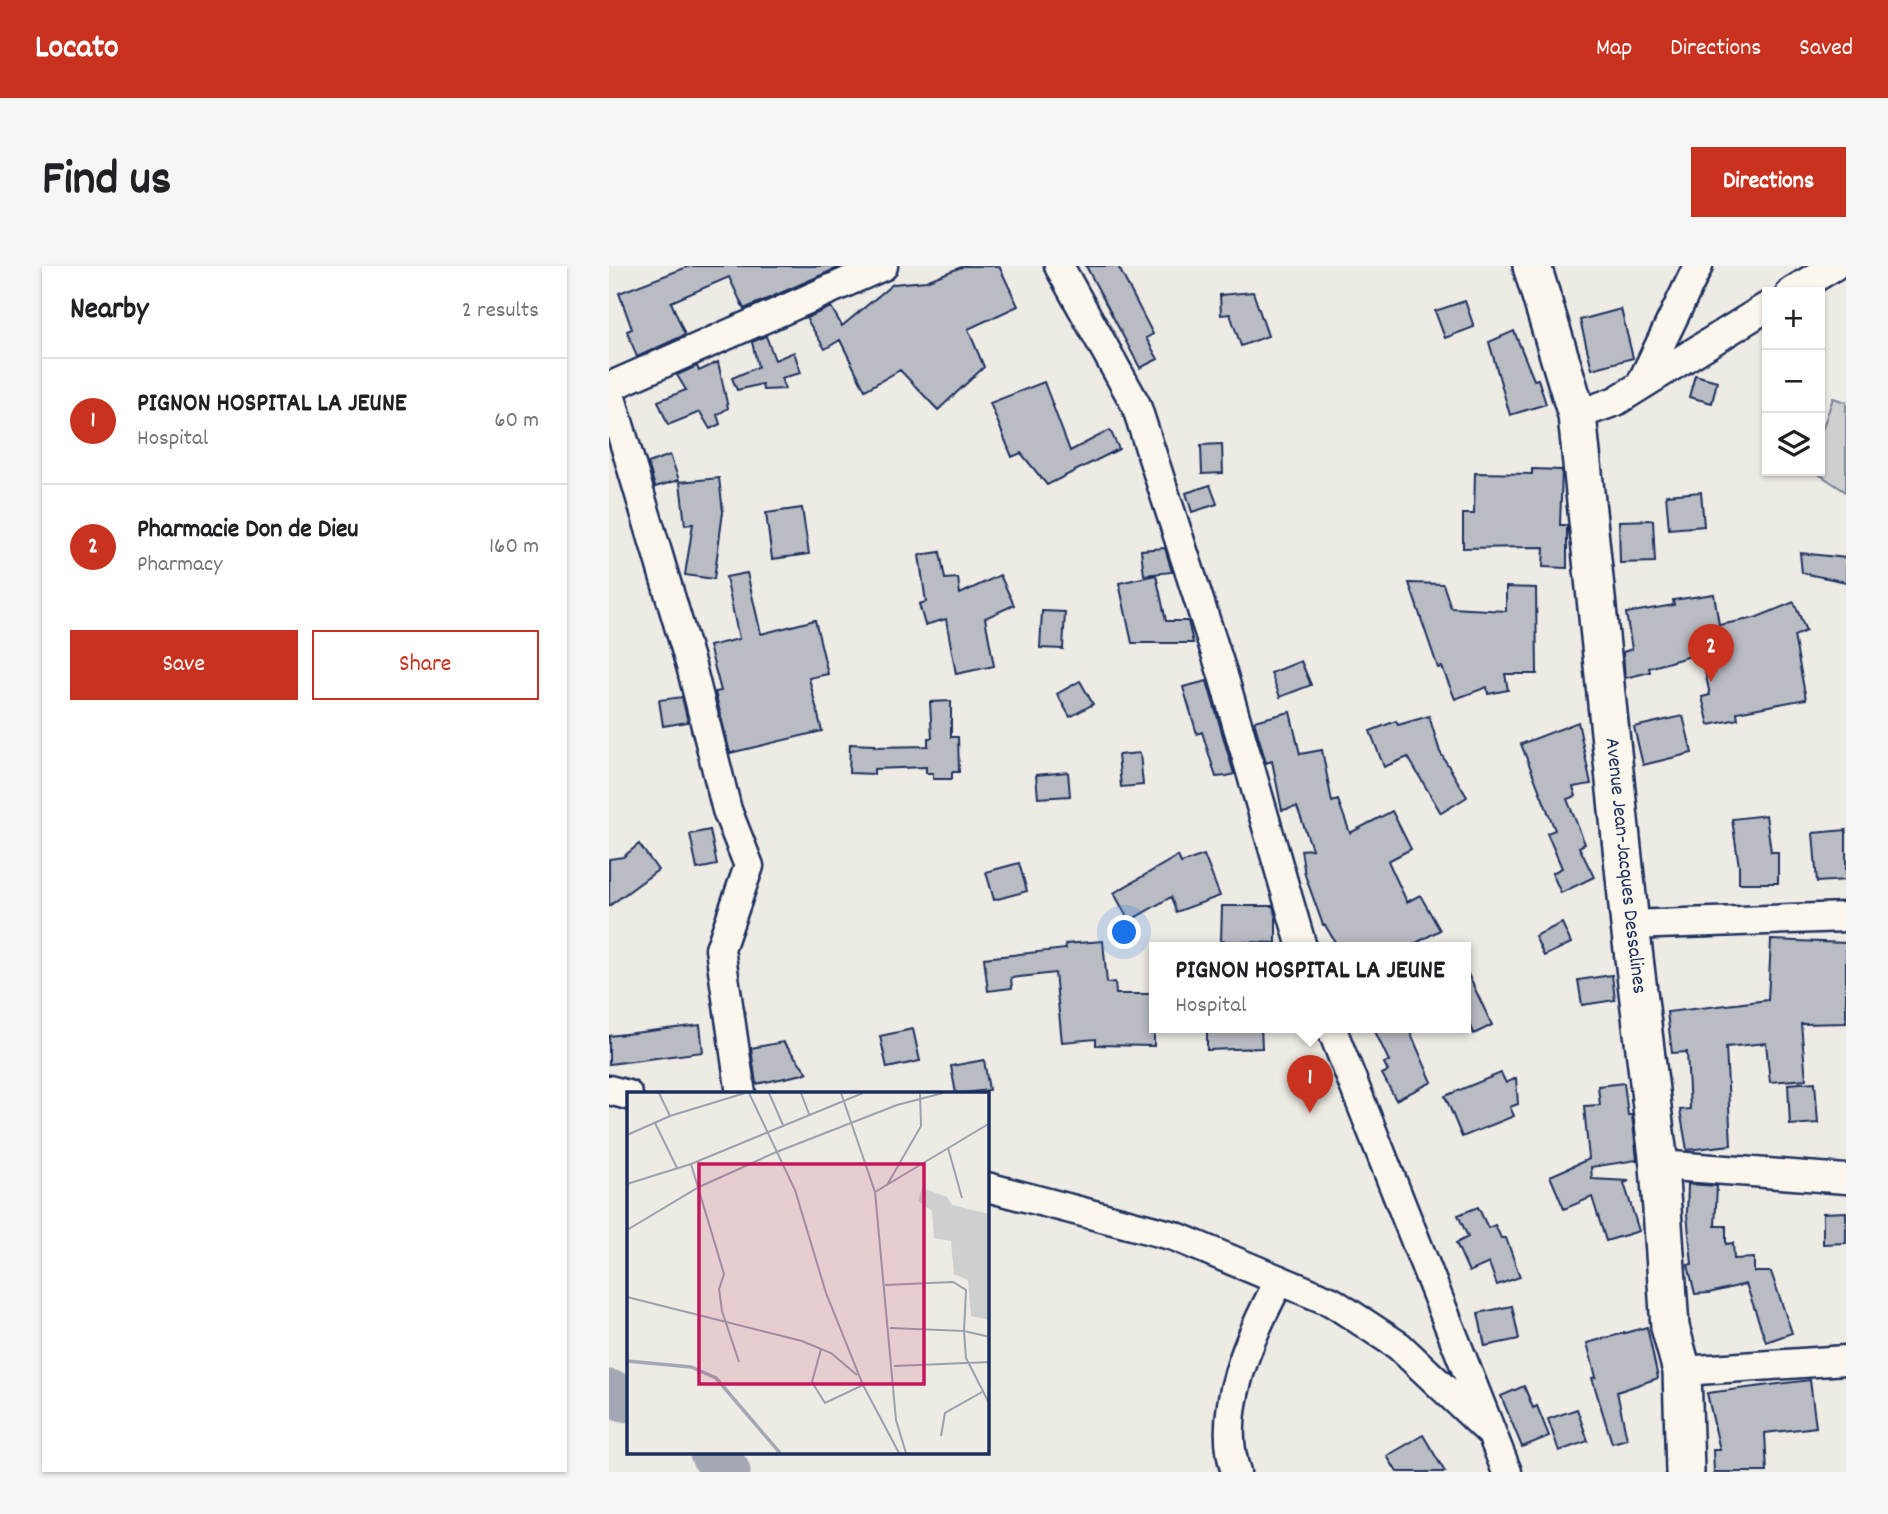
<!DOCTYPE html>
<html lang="en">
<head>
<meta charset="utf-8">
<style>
  body { margin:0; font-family:Dekko,sans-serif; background:#f6f6f6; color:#202124 }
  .controls { position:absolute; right:21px; top:21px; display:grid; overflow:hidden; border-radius:0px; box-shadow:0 2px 5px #0004 }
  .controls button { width:63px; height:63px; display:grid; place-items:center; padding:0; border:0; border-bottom:2px solid #e0e0e0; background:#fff; color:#202124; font:35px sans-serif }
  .you { position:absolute; left:516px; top:667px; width:24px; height:24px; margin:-18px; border:5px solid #fff; border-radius:50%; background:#1a73e8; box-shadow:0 0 0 10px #1a73e833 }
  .badge { display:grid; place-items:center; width:46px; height:46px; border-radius:50%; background:#c8321e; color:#fff; font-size:23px; font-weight:700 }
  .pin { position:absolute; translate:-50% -58px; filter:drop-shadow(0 2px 4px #0008) }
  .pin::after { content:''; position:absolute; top:37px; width:24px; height:21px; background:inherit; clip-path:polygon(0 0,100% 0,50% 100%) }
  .popup { position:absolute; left:540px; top:676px; width:322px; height:91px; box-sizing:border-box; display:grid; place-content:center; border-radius:0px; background:#fff; filter:drop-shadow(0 2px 5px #0005); font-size:23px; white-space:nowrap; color:#757577 }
  .popup b { font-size:26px; color:#202124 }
  .popup::after { content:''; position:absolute; left:50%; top:100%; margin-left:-14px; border:14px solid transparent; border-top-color:#fff }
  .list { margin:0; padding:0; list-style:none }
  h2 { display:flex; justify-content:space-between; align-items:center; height:91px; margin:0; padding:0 28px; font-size:30px }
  h2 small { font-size:23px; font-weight:400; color:#757577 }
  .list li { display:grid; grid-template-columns:46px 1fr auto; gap:21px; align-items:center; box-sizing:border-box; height:126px; padding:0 28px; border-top:2px solid #e0e0e0 }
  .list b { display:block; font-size:26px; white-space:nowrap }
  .list p { margin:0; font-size:23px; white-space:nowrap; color:#757577 }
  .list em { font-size:23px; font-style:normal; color:#757577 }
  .actions { display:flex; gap:14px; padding:21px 28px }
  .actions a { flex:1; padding:16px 0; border:2px solid #c8321e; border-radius:0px; text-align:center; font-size:24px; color:#c8321e }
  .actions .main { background:#c8321e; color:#fff }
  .icon { flex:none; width:38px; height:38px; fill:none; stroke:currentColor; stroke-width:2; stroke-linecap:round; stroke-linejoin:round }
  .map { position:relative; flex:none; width:1237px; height:1206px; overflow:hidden; border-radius:0px }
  header { display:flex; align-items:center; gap:42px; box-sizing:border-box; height:98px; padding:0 35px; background:#c8321e; color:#fff }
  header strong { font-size:33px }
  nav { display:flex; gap:38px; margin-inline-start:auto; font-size:24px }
  .intro { display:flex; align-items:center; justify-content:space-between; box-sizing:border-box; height:168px; padding:0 42px }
  h1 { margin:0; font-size:49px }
  .button { padding:18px 32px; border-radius:0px; background:#c8321e; color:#fff; font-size:24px; font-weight:700 }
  main { display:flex; gap:42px; padding:0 42px }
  aside { flex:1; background:#fff; border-radius:0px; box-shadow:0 2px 5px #0004 }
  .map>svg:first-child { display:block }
  .green { fill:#cecfcf; stroke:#747f96; stroke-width:2 }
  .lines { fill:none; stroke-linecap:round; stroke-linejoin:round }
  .river { stroke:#a3a8b4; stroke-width:47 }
  .building { fill:#b9bcc3; stroke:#1b2f5e; stroke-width:2 }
  .minor-casing { stroke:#1b2f5e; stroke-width:33 }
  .major-casing { stroke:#1b2f5e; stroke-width:42 }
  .minor { stroke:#fbf7ec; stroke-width:28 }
  .major { stroke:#fbf7ec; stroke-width:37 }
  .labels { text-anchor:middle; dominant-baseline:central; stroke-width:7; stroke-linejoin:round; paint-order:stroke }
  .street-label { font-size:21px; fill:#1b2f5e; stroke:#fbf7ec }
  .inset-river { fill:none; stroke:#a3a8b4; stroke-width:3.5 }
  .inset-road { fill:none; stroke:#9aa0ae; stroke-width:2 }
  .view { fill:#c2185b; fill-opacity:0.15; stroke:#c2185b; stroke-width:3.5 }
  .inset-edge { fill:none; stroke:#1b2f5e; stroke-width:3.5 }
</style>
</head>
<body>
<header>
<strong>Locato</strong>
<nav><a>Map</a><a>Directions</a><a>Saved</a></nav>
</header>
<div class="intro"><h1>Find us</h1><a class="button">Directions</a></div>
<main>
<aside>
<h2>Nearby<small>2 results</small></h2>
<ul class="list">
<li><span class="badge">1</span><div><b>PIGNON HOSPITAL LA JEUNE</b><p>Hospital</p></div><em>60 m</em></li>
<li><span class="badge">2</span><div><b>Pharmacie Don de Dieu</b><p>Pharmacy</p></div><em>160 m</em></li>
</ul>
<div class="actions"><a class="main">Save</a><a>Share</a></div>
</aside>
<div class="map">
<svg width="1237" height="1206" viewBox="0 0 1237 1206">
  <rect width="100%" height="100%" fill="#eeebe4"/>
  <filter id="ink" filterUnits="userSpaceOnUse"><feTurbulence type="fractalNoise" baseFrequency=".0143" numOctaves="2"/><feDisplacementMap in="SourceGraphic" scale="14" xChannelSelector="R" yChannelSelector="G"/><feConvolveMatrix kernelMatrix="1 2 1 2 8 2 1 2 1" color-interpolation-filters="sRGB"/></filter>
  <g filter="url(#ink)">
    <path class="green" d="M1224,132l13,4v90l-32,-21h6v-35z"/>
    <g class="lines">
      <path class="river" d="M0,1127l19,6
        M104,1187l14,19"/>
    </g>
    <path class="building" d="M81,0h152l-98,43 -15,-32 -58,25 14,33 -48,22 -10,-26 5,-2 -13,-36z
      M355,0h35l19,40 -50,23 16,38 -46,43 -38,-40 -35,20 -25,-50 -15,9 -19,-31 25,-11 11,19 51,-42 33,-3z
      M477,0h32l35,68 -7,4 12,21 -18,9z
      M644,26l15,44 -27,10 -11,-32 -9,1 -1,-20z
      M856,35l9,26 -29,11 -10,-27z
      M1012,43l12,49 -41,11 -12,-49z
      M905,65l20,49 4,-1 8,25 -36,11 -21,-73z
      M157,70l9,24 19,-8 7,21 -20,5 4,11 -22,1 -1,-6 -25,6 -5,-12 26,-11 -6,-25z
      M109,96l10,46 -11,7 3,9 -10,5 -10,-17 -32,13 -10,-24 28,-11 -9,-15 20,-9 2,5z
      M1086,109l22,6 -5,22 -23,-6z
      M435,116l26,69 40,-21 9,19 -72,36 -26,-32 -9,4 -22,-54z
      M613,178l1,29 -21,1 -1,-29z
      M61,189l9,25 -24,7 -7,-24z
      M923,203l30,1 -2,55h7v43l-24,-1 1,-20 -81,1v-34h11l1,-41 57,1z
      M110,212l4,34 -9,67 -29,-4 8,-51 -8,1 -5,-43z
      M601,219l7,19 -25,8 -6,-19z
      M1092,226l3,34 -35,3 -3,-34z
      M193,242l7,46 -37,5 -6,-46z
      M1044,254l2,42 -35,1 -1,-42z
      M556,282l7,24 -28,3 -3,-25z
      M331,286l5,27 13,-1 2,16 40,-19 14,30 -29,13 9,48 -38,8 -10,-55 -21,6 -6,-21 7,-2 -7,-47z
      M1191,287l46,5v24l-44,-9z
      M138,307l14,61 54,-14 13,54 -19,4 13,53 -92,22 -15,-61 6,-1 -12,-45 30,-7 -13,-62z
      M547,309l10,46h22l5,22h-61l-13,-60z
      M800,317l34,1 8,24 55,3v-24l30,1 1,86h-32l3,16 -20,4 -1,-7 -32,12 -13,-32 -4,1z
      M1105,328l5,31 36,-7 39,-16 12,29 -12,5 12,63 -69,13 1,7 -29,6 -7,-28 8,-2 -9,-42 -52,15 1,4 -25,6 -2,-26 9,-3 -6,-36 48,-8 -1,-5z
      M433,345l23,1 -2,37 -23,-1z
      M692,395l10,24 -31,12 -9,-24z
      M471,415l13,23 -23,13 -13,-23z
      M598,415l27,93 -7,2 -11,1 -14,-45 -5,2 -14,-47z
      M73,431l6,25 -25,4 -4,-26z
      M342,435v36h7l1,35h-7v7h-19v-6h-7v-6l-52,2v5l-25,-1 1,-29 25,1 -1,2 54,-1v-8h4l-2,-36z
      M681,446l10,42 22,-4 10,52 6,-2 12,33 42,-22 19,38 -23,12 19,41 13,-7 20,35 -31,17h-71l-13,-22h-2l-18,-50 -4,-25 11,-1 -15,-42 -15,3 -10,-49 -6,2 -12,-42z
      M820,450l11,36 27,45 -26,16 -33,-56 -24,10 -14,-36 26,-10 2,4z
      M1074,450l9,37 -49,12 -9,-38z
      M969,456l13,62 -18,3 3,9 -9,3 18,45 -6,3 15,30 -33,16 -9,-20 10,-5 -15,-35 8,-3 -34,-86z
      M531,487l3,32 -22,2 -3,-32z
      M459,506l2,24 -32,2 -2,-23z
      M1157,549l5,37h7v31h-39v-17l-7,-47z
      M101,564l7,35 -20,4 -7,-35z
      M1237,564v50l-29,2 -4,-49z
      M30,578l19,26 -49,36v-47l14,-2z
      M595,589l16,41 -44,16 -5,-15 -42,24 -15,-28 64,-37 3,7z
      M410,597l8,28 -33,9 -8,-28z
      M613,640h51l3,11v26l-55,-2z
      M953,657l9,20 -27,13 -9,-20z
      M1162,674l75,3v80l-45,1 5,55 -36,3 -4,-39 -40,4 5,98 -44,5 -7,-40 10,-1 -3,-57 -15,1 -5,-41 101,-12z
      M494,675l4,42 8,-1 1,12h38v52l-58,-1v-6l-34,3 -7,-69 -44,5 1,10 -24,3 -4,-33 82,-9 -1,-5z
      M857,704l26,55 -18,9 -8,-17z
      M1003,709l3,25 -33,5 -4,-25z
      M91,759l3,27 -94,12v-28z
      M598,761h54l1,21 -55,2z
      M764,761h35l24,55 -36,18 -14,-26 6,-3 -4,-8 5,-2z
      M304,763l7,32 -33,7 -7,-32z
      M174,776l25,31 -52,11 -5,-36z
      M375,794l5,30 -33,4 -5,-28z
      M892,807l5,10 10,-5 2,26 -8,3 4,9 -52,21 -17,-41z
      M1206,816l3,41 -28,2 -2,-41z
      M1015,817l4,32h4l5,45 -46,7 1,12 37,2 -5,2 15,48 -33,10 -14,-44 -28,12 -14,-33 39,-17 -5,-53 16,-1 -2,-19z
      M1079,918l29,2 -2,40h11v18l7,-1 1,16 20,-1v14h17l21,61 -26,9 -20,-58 -37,9 -14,1 -7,-29 4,-1 -5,-50z
      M869,941l10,21 7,-3 6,13h5l14,39 -23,8 -8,-22 -20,9 -13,-29 12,-6 -10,-22z
      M1237,946v31l-23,1v-31z
      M903,1040l7,33 -34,7 -7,-33z
      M1038,1061l11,51 -41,14 10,47 -15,4 -20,-65 4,-1 -9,-34z
      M1201,1114l6,47 -51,6 2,39h-53l-1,-22h7l-13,-57z
      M915,1120l9,22 4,-2 12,30 -27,11 -21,-51z
      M968,1143l11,32 -29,10 -11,-32z
      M814,1169l22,37h-48l-10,-16z"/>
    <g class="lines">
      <g class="minor-casing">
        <path id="minor" d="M450,0l77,139 86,267 80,275
          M1182,26l43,-26
          M1031,120l58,-120
          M0,121l274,-121
          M0,125l82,275 36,144 22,56 -29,83 21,145
          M968,149l39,-14 151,-94
          M1021,659l216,-8
          M722,761l176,445
          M0,824l19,5
          M1050,899l187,14
          M378,921l187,49 158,66 67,44 92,87
          M1073,1105l164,-11
          M627,1206c-21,-61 15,-139 44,-192"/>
      </g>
      <g class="major-casing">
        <g id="major">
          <path id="s1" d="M923,0l45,149 53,510 29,240 11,162 12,44 3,101"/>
        </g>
      </g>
      <use href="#minor" class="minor"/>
      <use href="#major" class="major"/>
    </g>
  </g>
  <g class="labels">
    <g class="street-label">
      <text stroke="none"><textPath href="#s1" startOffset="609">Avenue Jean-Jacques Dessalines</textPath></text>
    </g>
  </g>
  <g transform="translate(18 826)">
    <rect width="362" height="362" fill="#eeebe4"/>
    <path d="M295,96l25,9 5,8 37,9v106l-18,-4 -3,-36 -14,-6 -3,-33 -17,-3 -2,-27 -14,-10z" fill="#cecfcf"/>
    <path class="inset-river" d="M0,269l64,6 25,11 64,75"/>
    <path class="inset-road" d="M32,1l11,23M122,1l46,97 31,103 37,92 36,68M142,1l14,32M174,1l8,21M214,1l34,99 21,228 10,33M28,31l22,45M0,43l43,-19 75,-23M321,56l14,50M64,72l33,110 -5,15 3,22 17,51M0,92l64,-20 172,-71M260,93l34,-59 -1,-33M248,100l115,-69M0,138l72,-43 75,-34 123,-48 46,-12M258,193l68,-3 13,8 -2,41 -74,-3M0,205l175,44 29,12 26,22M363,245l-26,-6 2,27 24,47M194,257l-9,33 13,21 38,-18M267,274l96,-4M314,344l4,-23 37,-21"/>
    <path class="view" d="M72,72h225v220h-225z"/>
    <rect width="362" height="362" class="inset-edge"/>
  </g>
</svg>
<div class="controls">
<button>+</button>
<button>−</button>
<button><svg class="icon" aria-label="layers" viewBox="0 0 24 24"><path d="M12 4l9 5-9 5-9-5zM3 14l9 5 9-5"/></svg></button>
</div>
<div class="you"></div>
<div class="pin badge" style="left:701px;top:847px">1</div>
<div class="popup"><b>PIGNON HOSPITAL LA JEUNE</b>Hospital</div>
<div class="pin badge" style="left:1102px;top:416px">2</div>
</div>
</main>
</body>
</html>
